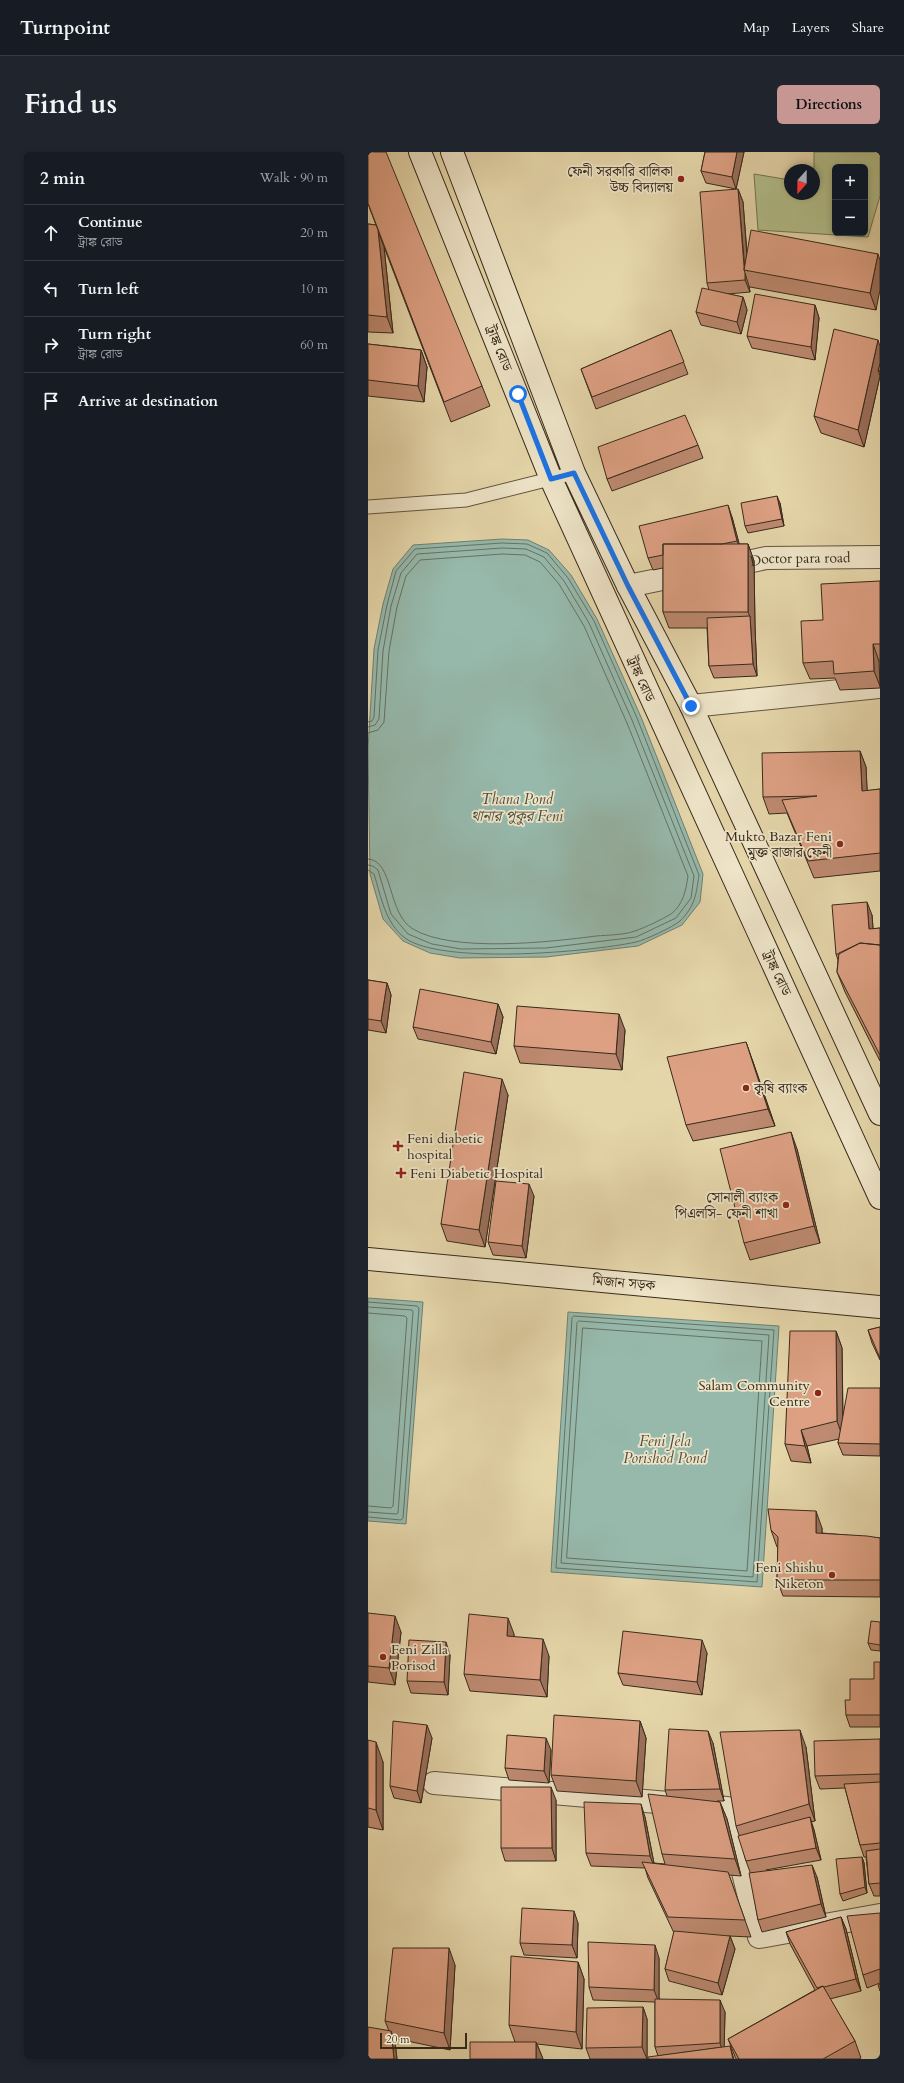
<!DOCTYPE html>
<html lang="en">
<head>
<meta charset="utf-8">
<style>
  body { margin:0; font-family:Cardo,"Noto Serif Bengali",serif; background:#20242c; color:#f1f3f6 }
  .controls { position:absolute; right:12px; top:12px; display:grid; overflow:hidden; border-radius:6px; box-shadow:0 2px 6px #0003 }
  .controls button { width:36px; height:36px; display:grid; place-items:center; padding:0; border:0; border-bottom:1px solid #363941; background:#171b24; color:#f1f3f6; font:20px sans-serif }
  .compass { position:absolute; left:416px; top:12px; width:36px; height:36px; border-radius:50%; background:#171b24; box-shadow:0 2px 6px #0003; rotate:201deg }
  .scale { position:absolute; left:12px; bottom:10px; width:87px; box-sizing:border-box; padding-left:4px; border:2px solid #372a1b; border-top:0; font-size:11px; line-height:14px; white-space:nowrap; color:#372a1b; -webkit-text-stroke:3px #eee4c8; paint-order:stroke }
  .stop { position:absolute; width:12px; height:12px; margin:-9px; border:3px solid #1a73e8; border-radius:50%; background:#fff }
  .stop.end { background:#1a73e8; border-color:#fff; box-shadow:0 1px 4px #0008 }
  .list { margin:0; padding:0; list-style:none }
  h2 { display:flex; justify-content:space-between; align-items:center; height:52px; margin:0; padding:0 16px; font-size:17px }
  h2 small { font-size:13px; font-weight:400; color:#9ea1a6 }
  .list li { display:grid; grid-template-columns:26px 1fr auto; gap:12px; align-items:center; box-sizing:border-box; height:56px; padding:0 16px; border-top:1px solid #363941 }
  .list b { display:block; font-size:15px; white-space:nowrap }
  .list p { margin:0; font-size:13px; white-space:nowrap; color:#9ea1a6 }
  .list em { font-size:13px; font-style:normal; color:#9ea1a6 }
  .icon { flex:none; width:22px; height:22px; fill:none; stroke:currentColor; stroke-width:2; stroke-linecap:round; stroke-linejoin:round }
  .map { position:relative; flex:none; width:512px; height:1907px; overflow:hidden; border-radius:6px }
  header { display:flex; align-items:center; gap:24px; box-sizing:border-box; height:56px; padding:0 20px; background:#171b24; border-bottom:1px solid #363941 }
  header strong { font-size:19px }
  nav { display:flex; gap:22px; margin-inline-start:auto; font-size:14px }
  .intro { display:flex; align-items:center; justify-content:space-between; box-sizing:border-box; height:96px; padding:0 24px }
  h1 { margin:0; font-size:28px }
  .button { padding:10px 18px; border-radius:6px; background:#c59692; color:#111; font-size:14px; font-weight:700 }
  main { display:flex; gap:24px; padding:0 24px }
  aside { flex:1; background:#171b24; border-radius:6px; box-shadow:0 2px 6px #0003 }
  .map>svg:first-child { display:block }
  .green { fill:#b2be8a; stroke:#747452; fill-rule:evenodd }
  .water { fill:#96b9ac; stroke:#708072 }
  .lines { fill:none; stroke-linecap:round; stroke-linejoin:round }
  .shore { stroke:#667264; stroke-width:1 }
  .lane-casing { stroke:#62553f; stroke-width:15 }
  .street-casing { stroke:#62553f; stroke-width:24 }
  .secondary-casing { stroke:#372a1b; stroke-width:24 }
  .lane { stroke:#eee4c8; stroke-width:13 }
  .street { stroke:#eee4c8; stroke-width:22 }
  .secondary { stroke:#eee4c8; stroke-width:22 }
  .wall { fill:#be8a71; stroke:#372a1b }
  .shaded-wall { fill:#9b705c; stroke:#372a1b }
  .building { fill:#dda083; stroke:#372a1b }
  .route { stroke:#1a73e8; stroke-width:5 }
  .poi-dot { fill:#8f2418; stroke:#eee4c8; stroke-width:1.5 }
  .labels { text-anchor:middle; dominant-baseline:central; stroke-width:3.5; stroke-linejoin:round; paint-order:stroke }
  .poi-label { font-size:14px; fill:#372a1b; stroke:#eee4c8; text-anchor:end }
  .street-label { font-size:14px; fill:#372a1b; stroke:#eee4c8 }
  .water-label { font-size:15px; font-style:italic; fill:#4f4e3f; stroke:#eee4c8 }
</style>
</head>
<body>
<header>
<strong>Turnpoint</strong>
<nav><a>Map</a><a>Layers</a><a>Share</a></nav>
</header>
<div class="intro"><h1>Find us</h1><a class="button">Directions</a></div>
<main>
<aside>
<h2>2 min<small>Walk · 90 m</small></h2>
<ul class="list">
<li><svg class="icon" aria-label="ahead" viewBox="0 0 24 24"><path d="M12 20V5M6 11l6-6 6 6"/></svg><div><b>Continue</b><p>ট্রাঙ্ক রোড</p></div><em>20 m</em></li>
<li><svg class="icon" aria-label="left" viewBox="0 0 24 24"><path d="M17 20v-9H6M10 6l-5 5 5 5"/></svg><div><b>Turn left</b></div><em>10 m</em></li>
<li><svg class="icon" aria-label="right" viewBox="0 0 24 24"><path d="M7 20v-9h11M14 6l5 5-5 5"/></svg><div><b>Turn right</b><p>ট্রাঙ্ক রোড</p></div><em>60 m</em></li>
<li><svg class="icon" aria-label="arrive" viewBox="0 0 24 24"><path d="M6 21V4h12l-3 4 3 4H6"/></svg><div><b>Arrive at destination</b></div></li>
</ul>
</aside>
<div class="map">
<svg width="512" height="1907" viewBox="0 0 512 1907">
  <rect width="100%" height="100%" fill="#e5d6aa"/>
  <filter id="stains"><feTurbulence type="fractalNoise" baseFrequency=".005" numOctaves="4"/><feColorMatrix values="0 0 0 0 .2 0 0 0 0 .09 0 0 0 0 .02 0 0 0 .5 -.17"/></filter>
  <radialGradient id="worn" r=".72"><stop offset=".6" stop-color="#630" stop-opacity="0"/><stop offset="1" stop-color="#630" stop-opacity=".3"/></radialGradient>
  <path class="green" d="M446,0h66v44l-12,41 -110,-7 -4,-56 36,6v14h24zM467,15h30v66h-30z"/>
  <path class="water" d="M134,387l26,1 21,10 22,25 26,44 44,98 62,157 -3,28 -18,23 -44,21 -92,11 -86,1 -30,-5 -27,-12 -20,-22 -13,-45 -2,-125 6,-100 9,-45 10,-35 20,-24z
    M0,1146l55,4 -17,222 -38,-3z
    M200,1160l211,14 -17,261 -211,-15z"/>
  <g class="lines">
    <path class="shore" d="M0,570l4,-1 2,-4 4,-67 9,-45 9,-34 19,-22 87,-6 25,1 20,9 21,25 26,43 43,97 62,157c-3,20 -4,31 -19,46 -7,6 -35,19 -44,21 -46,10 -194,23 -231,-4 -20,-15 -24,-42 -31,-64l-6,-4
      M0,575l7,-2 4,-6 4,-68 8,-45 10,-33 16,-19 85,-6 24,1 18,8 20,24 25,42 43,97 62,156 -3,22 -15,20 -40,19 -90,11 -85,1 -29,-5 -24,-10 -17,-20 -13,-44 -5,-4 -5,-1
      M0,581l10,-3 6,-8 5,-71 8,-44 9,-31 14,-16 82,-6 23,1 15,7 19,22 25,42 43,97 61,153c-2,14 -5,29 -17,38 -10,6 -25,13 -36,17 -11,4 -27,4 -39,5 -46,6 -143,17 -183,-7 -26,-15 -19,-69 -45,-70
      M0,1150l49,4 2,2 -16,210 -2,2 -33,-3
      M0,1155l44,3 1,2 -15,201 -2,1 -28,-2
      M0,1161l37,3 2,2 -14,188 -2,2 -23,-2
      M206,1164l200,14 -17,252 -201,-14 16,-250z
      M211,1169l190,14 -16,242 -192,-14 16,-240z
      M215,1176l179,13 -15,230 -180,-13z"/>
    <g class="lane-casing">
      <path id="lane" d="M0,355l98,-7 108,-27"/>
    </g>
    <g class="street-casing">
      <g id="street">
        <path id="s1" d="M356,415l42,-9 114,-1"/>
        <path d="M260,434l64,-13"/>
        <path d="M323,554l189,-19"/>
        <path d="M66,1631l293,25 32,129 121,-22"/>
      </g>
    </g>
    <g class="secondary-casing">
      <path id="secondary" d="M52,0l131,327 329,719
        M84,0l122,321 54,113 63,120 189,408
        M0,1107l512,48"/>
    </g>
    <use href="#lane" class="lane"/>
    <use href="#street" class="street"/>
    <use href="#secondary" class="secondary"/>
  </g>
  <path class="wall" d="M0,0l114,234 8,20 -39,16 -67,-175 9,86 -25,-1v-108l8,1 -8,-21z
    M337,0h39l-8,37 -30,-6 -5,-12z
    M370,37l5,13 4,50 131,2 -2,56 -126,-23 -1,-1 1,6 -22,2 15,3 4,13 -6,24 -40,-9 -5,-13 13,-22 -2,-7z
    M447,153l4,13 -4,42 -63,-12 -5,-12z
    M303,178l17,44 -92,35 -15,-40z
    M0,192l53,6 6,17 -3,35 -56,-6z
    M512,194v31v-1l-16,71 -43,-14 -7,-17z
    M330,293l5,13 -91,33 -5,-12z
    M412,351l4,23 -36,7 -3,-7z
    M364,365l7,27h9l6,17 1,66 2,49 -43,2 -5,-12 -2,-38h-38l-6,-16v-44l-10,2 -5,-12z
    M512,429v80h-1l1,27 -40,2 -5,-12 -25,1 -7,-16 20,-43z
    M492,599l6,16 1,24 13,-2v82l-66,7 -27,-65 -18,1 -6,-17z
    M504,763l1,14 7,-1v133l-35,-69 -8,-20 1,-12 -2,-6z
    M0,828l19,3 4,12 -5,38 -18,-3z
    M130,852l5,13 -7,37 -78,-15 -5,-12z
    M257,878l-3,40 -102,-7 -6,-17z
    M384,907l23,67 -82,15 -7,-16z
    M140,943l-23,152 -38,-6 -6,-17z
    M429,997l23,94 -70,17 -6,-17z
    M166,1044l-8,62 -33,-3 -5,-13z
    M512,1175v33l-8,-17 -4,-13z
    M468,1179l6,17 1,67 37,-27v68l-37,-1 -5,-12 1,-4 -32,7 4,17 -20,-2 -6,-17z
    M454,1376v5l58,5v59l-97,-1 -6,-16 1,-32 -1,-1 -6,-17z
    M0,1461l33,19 -6,53 -27,-3z
    M512,1470v29l-9,-1 -3,-7z
    M146,1482v3l35,19 -2,41 -77,-6 -6,-17z
    M339,1501l-5,42 -79,-10 -5,-12z
    M82,1503l-2,40 -37,-2 -4,-12z
    M512,1510v65h-30l-4,-12 4,-15 24,-21z
    M272,1569l6,17 -4,59 -85,-6 -6,-16z
    M64,1586l-11,65 -27,-5 -4,-12z
    M512,1587v157h-6l-5,-12 -3,-27h-2l-4,-12 -15,-57 -25,1 -5,-13z
    M0,1588l15,22v68l-15,-3z
    M345,1591l11,58h-7l3,1 7,17 14,57 -12,-1 22,62 -22,-1h1l5,13 -13,46 -53,-14 -4,-12 9,-36 -26,-55 -3,-10 -54,-2 -5,-13 59,-36 9,46 11,1 -3,-10 5,-58 -2,-6z
    M438,1595l9,74 -4,1 3,8 7,30 -55,10 51,7 9,40 -64,15 -4,-12 -8,-48 -4,-11 -7,-26 -3,-9z
    M183,1598l-2,33 -40,-3 -4,-12z
    M188,1648v61h-51l-4,-13z
    M494,1705l2,6 3,30 -24,8 -3,-7z
    M512,1761v70l-13,5 -4,-13z
    M473,1765l5,12 15,62 -31,8 25,42 6,17 -2,1h-123l-8,-20 87,-49 -25,-46 -4,-12z
    M210,1771l-1,35 -53,-3 -4,-12z
    M291,1806v41l66,13 -1,35 -66,9 -3,-9v-45l-62,-2 -4,-13z
    M210,1810l6,17 -2,70 -45,-5 6,15h-73l45,-17 -6,-17z
    M87,1813l-5,85 -57,-12 2,5 2,16h-29l21,-28 -4,-10z
    M275,1855l4,12v40h-57l-4,-11z"/>
  <path class="shaded-wall" d="M369,0h7l-8,37 -4,-12z
    M370,37l5,13 5,69 -3,-1z
    M10,79l6,16 9,86 -6,-16z
    M510,102l2,6v30l-4,20 -6,-17z
    M377,121l4,13 1,6 -5,-12z
    M375,145l4,13 -6,24 -4,-12z
    M447,153l4,13 -4,42 -4,-13z
    M510,188l2,6v25l-2,-1 2,6 -16,71 -6,-17z
    M53,198l6,17 -3,35 -6,-16z
    M409,344l3,7 4,23 -2,-7z
    M360,353l4,12 10,37 -5,-13z
    M380,392l6,17 1,66 2,49 -4,-12 -3,-47 -2,-5z
    M505,492l6,17 1,25 -6,-15z
    M492,599l6,16 2,41 -6,-17z
    M499,750l5,13 2,26 -5,-12z
    M19,831l4,12 -5,38 -5,-12z
    M130,852l5,13 -7,37 -5,-12z
    M251,862l6,16 -3,40 -6,-16z
    M378,890l6,17 23,67 -7,-17z
    M134,927l6,16 -23,152 -6,-17z
    M423,980l6,17 23,94 -6,-17z
    M161,1032l5,12 -8,62 -4,-12z
    M468,1179l6,17 1,90 -6,-17z
    M433,1278l6,16 4,17 -6,-17z
    M448,1359l6,17v22l-6,-17z
    M27,1464l6,16 -6,53 -6,-17z
    M140,1466l6,16 -1,19 -6,-17z
    M175,1487l6,17 -2,41 -7,-17z
    M334,1488l5,13 -5,42 -5,-13z
    M78,1490l4,13 -2,40 -4,-13z
    M272,1569l6,17 -4,59 -6,-16z
    M59,1573l5,13 -11,65 -4,-12z
    M432,1578l6,17 9,74 -6,-17z
    M340,1579l5,12 11,58 -4,-12z
    M178,1586l5,12 -2,33 -5,-12z
    M8,1590l7,20v68l-7,-20z
    M183,1635l5,13v61l-4,-13z
    M352,1650l7,17 14,57 -6,-17z
    M273,1652l4,13 10,52 -5,-13z
    M442,1665l4,13 7,30 -5,-12z
    M494,1705l2,6 3,30 -2,-6z
    M444,1713l5,12 9,40 -5,-13z
    M206,1759l4,12 -1,35 -5,-13z
    M473,1765l5,12 15,62 -5,-12z
    M362,1784l5,13 -13,46 -4,-12z
    M287,1793l4,13v45l-5,-13z
    M81,1796l6,17 -5,85 -6,-17z
    M210,1810l6,17 -2,70 -6,-17z
    M352,1848l5,12 -1,44 -4,-13z
    M275,1855l4,12v40l-5,-12z
    M23,1879l4,12 2,16h-3z
    M168,1890l7,17h-7z
    M362,1894l4,13h-1z"/>
  <path class="building" d="M0,0h18l96,234 -38,16 -76,-199z
    M337,0h32l-5,25 -31,-6z
    M370,37l6,77v4l1,3v7l-38,3 -7,-91z
    M0,72l8,1 2,5 9,87 -19,-2z
    M383,78l127,24 -8,39 -126,-23z
    M334,136l41,9 -6,25 -41,-10z
    M387,142l60,11 -4,42 -64,-11z
    M466,177l44,11 -20,90 -44,-14z
    M303,178l13,32 -92,35 -11,-28z
    M0,192l53,6 -3,36 -50,-6z
    M512,212v7l-2,-1z
    M317,263l13,30 -91,34 -9,-32z
    M409,344l5,23 -37,7 -4,-23z
    M360,353l9,36 -15,3h-59v11l-15,3 -9,-32z
    M295,392h85v68h-85z
    M512,429v63h-7l1,27 -40,3 -1,-13 -30,2 -2,-42 22,-1 -2,-36z
    M382,464l3,48 -44,2 -2,-48z
    M492,599l2,40 18,-2v64l-72,8 -26,-61 35,-4 -54,1 -1,-44z
    M499,750l2,27 11,-1v17l-20,-2 -21,11h-3l-4,-49z
    M492,791l20,2v110l-43,-83 2,-19z
    M0,828l19,3 -6,38 -13,-2z
    M52,837l78,15 -7,38 -78,-15z
    M149,854l102,8 -3,40 -102,-8z
    M378,890l22,67 -82,16 -19,-68z
    M96,920l38,7 -23,151 -38,-6z
    M423,980l23,94 -70,17 -24,-94z
    M128,1029l33,3 -7,62 -34,-4z
    M512,1175v31l-12,-28z
    M422,1179h46l1,90 -36,9 4,16 -20,-2z
    M480,1236h32v56l-42,-1z
    M400,1357l48,2v22l51,3 13,2v42h-103l1,-43 -7,-7z
    M0,1461l27,3 -6,52 -21,-2z
    M101,1462l39,4 -1,18 36,3 -3,41 -76,-6z
    M503,1469l9,1v23l-12,-2z
    M255,1479l79,9 -5,42 -79,-9z
    M41,1488l37,2 -2,40 -37,-1z
    M506,1510h6v53h-34l-1,-15h5v-21h24z
    M186,1563l86,6 -4,60 -85,-6z
    M25,1569l34,4 -10,66 -27,-5z
    M301,1577l39,2 12,58 -55,1z
    M432,1578l9,74 -73,22 -16,-94z
    M139,1583l39,3 -2,33 -39,-3z
    M512,1587v35l-65,2 -1,-35z
    M0,1588l8,2v68l-8,-2z
    M512,1630v61l-20,2 -16,-61z
    M133,1635h50l1,61h-51z
    M280,1642l72,8 15,57 -73,-5z
    M216,1650l57,2 9,52 -64,-3z
    M442,1665l6,31 -70,13 -8,-25z
    M512,1697v34l-11,1 -3,-33z
    M494,1705l3,30 -25,7 -4,-35z
    M274,1710l86,10 17,48 -77,-3z
    M444,1713l9,39 -63,16 -9,-47z
    M154,1756l52,3 -2,34 -52,-2z
    M512,1761v56l-17,6 -16,-59z
    M473,1765l15,62 -32,8 -1,-1 -6,2 -31,-56z
    M306,1779l56,5 -12,47 -53,-14z
    M220,1790l67,3 -1,45 -65,-3z
    M25,1796h56l-5,85 -59,-12z
    M143,1804l67,6 -2,70 -67,-7z
    M512,1832v7l-2,-6z
    M455,1834l32,55 -32,18h-84l-11,-20z
    M287,1847l65,1v43l-65,4z
    M275,1855l-1,40 -56,1 1,-40z
    M0,1875l23,4 3,28h-26z
    M102,1890h66v17h-66z
    M362,1894l3,13h-85v-2z"/>
  <g class="lines">
    <path class="route" d="M150,242l33,85 23,-6 54,113 63,120"/>
  </g>
  <g class="poi-dot">
    <circle cx="313" cy="27" r="4"/>
    <circle cx="472" cy="692" r="4"/>
    <circle cx="378" cy="936" r="4"/>
    <path d="M28 988h4v4h4v4h-4v4h-4v-4h-4v-4h4z"/>
    <path d="M31 1015h4v4h4v4h-4v4h-4v-4h-4v-4h4z"/>
    <circle cx="418" cy="1053" r="4"/>
    <circle cx="450" cy="1241" r="4"/>
    <circle cx="464" cy="1423" r="4"/>
    <circle cx="15" cy="1505" r="4"/>
  </g>
  <g class="labels">
    <g class="poi-label">
      <text x="305" y="19">ফেনী সরকারি বালিকা<tspan x="305" dy="16">উচ্চ বিদ্যালয়</tspan></text>
      <text x="464" y="684">Mukto Bazar Feni<tspan x="464" dy="16">মুক্ত বাজার ফেনী</tspan></text>
      <text x="386" y="936" text-anchor="start">কৃষি ব্যাংক</text>
      <text x="39" y="986" text-anchor="start">Feni diabetic<tspan x="39" dy="16">hospital</tspan></text>
      <text x="42" y="1021" text-anchor="start">Feni Diabetic Hospital</text>
      <text x="410" y="1045">সোনালী ব্যাংক<tspan x="410" dy="16">পিএলসি- ফেনী শাখা</tspan></text>
      <text x="442" y="1233">Salam Community<tspan x="442" dy="16">Centre</tspan></text>
      <text x="456" y="1415">Feni Shishu<tspan x="456" dy="16">Niketon</tspan></text>
      <text x="23" y="1497" text-anchor="start">Feni Zilla<tspan x="23" dy="16">Porisod</tspan></text>
    </g>
    <g class="street-label">
      <text transform="translate(131 196) rotate(68)">ট্রাঙ্ক রোড</text>
      <text stroke="none"><textPath href="#s1" startOffset="77">Doctor para road</textPath></text>
      <text transform="translate(273 527) rotate(66)">ট্রাঙ্ক রোড</text>
      <text transform="translate(409 821) rotate(65)">ট্রাঙ্ক রোড</text>
      <text transform="translate(256 1131) rotate(5)">মিজান সড়ক</text>
    </g>
    <g class="water-label">
      <text x="149" y="647">Thana Pond<tspan x="149" dy="17">থানার পুকুর Feni</tspan></text>
      <text x="297" y="1289">Feni Jela<tspan x="297" dy="17">Porishod Pond</tspan></text>
    </g>
  </g>
  <rect width="100%" height="100%" filter="url(#stains)"/>
  <rect width="100%" height="100%" fill="url(#worn)"/>
</svg>
<div class="controls">
<button>+</button>
<button>−</button>
</div>
<svg class="compass" viewBox="-18 -18 36 36"><path d="M0-13l5 13h-10z" fill="#e53935"/><path d="M0 13l5-13h-10z" fill="#9ea1a6"/></svg>
<div class="scale">20 m</div>
<div class="stop" style="left:150px;top:242px"></div>
<div class="stop end" style="left:323px;top:554px"></div>
</div>
</main>
</body>
</html>
